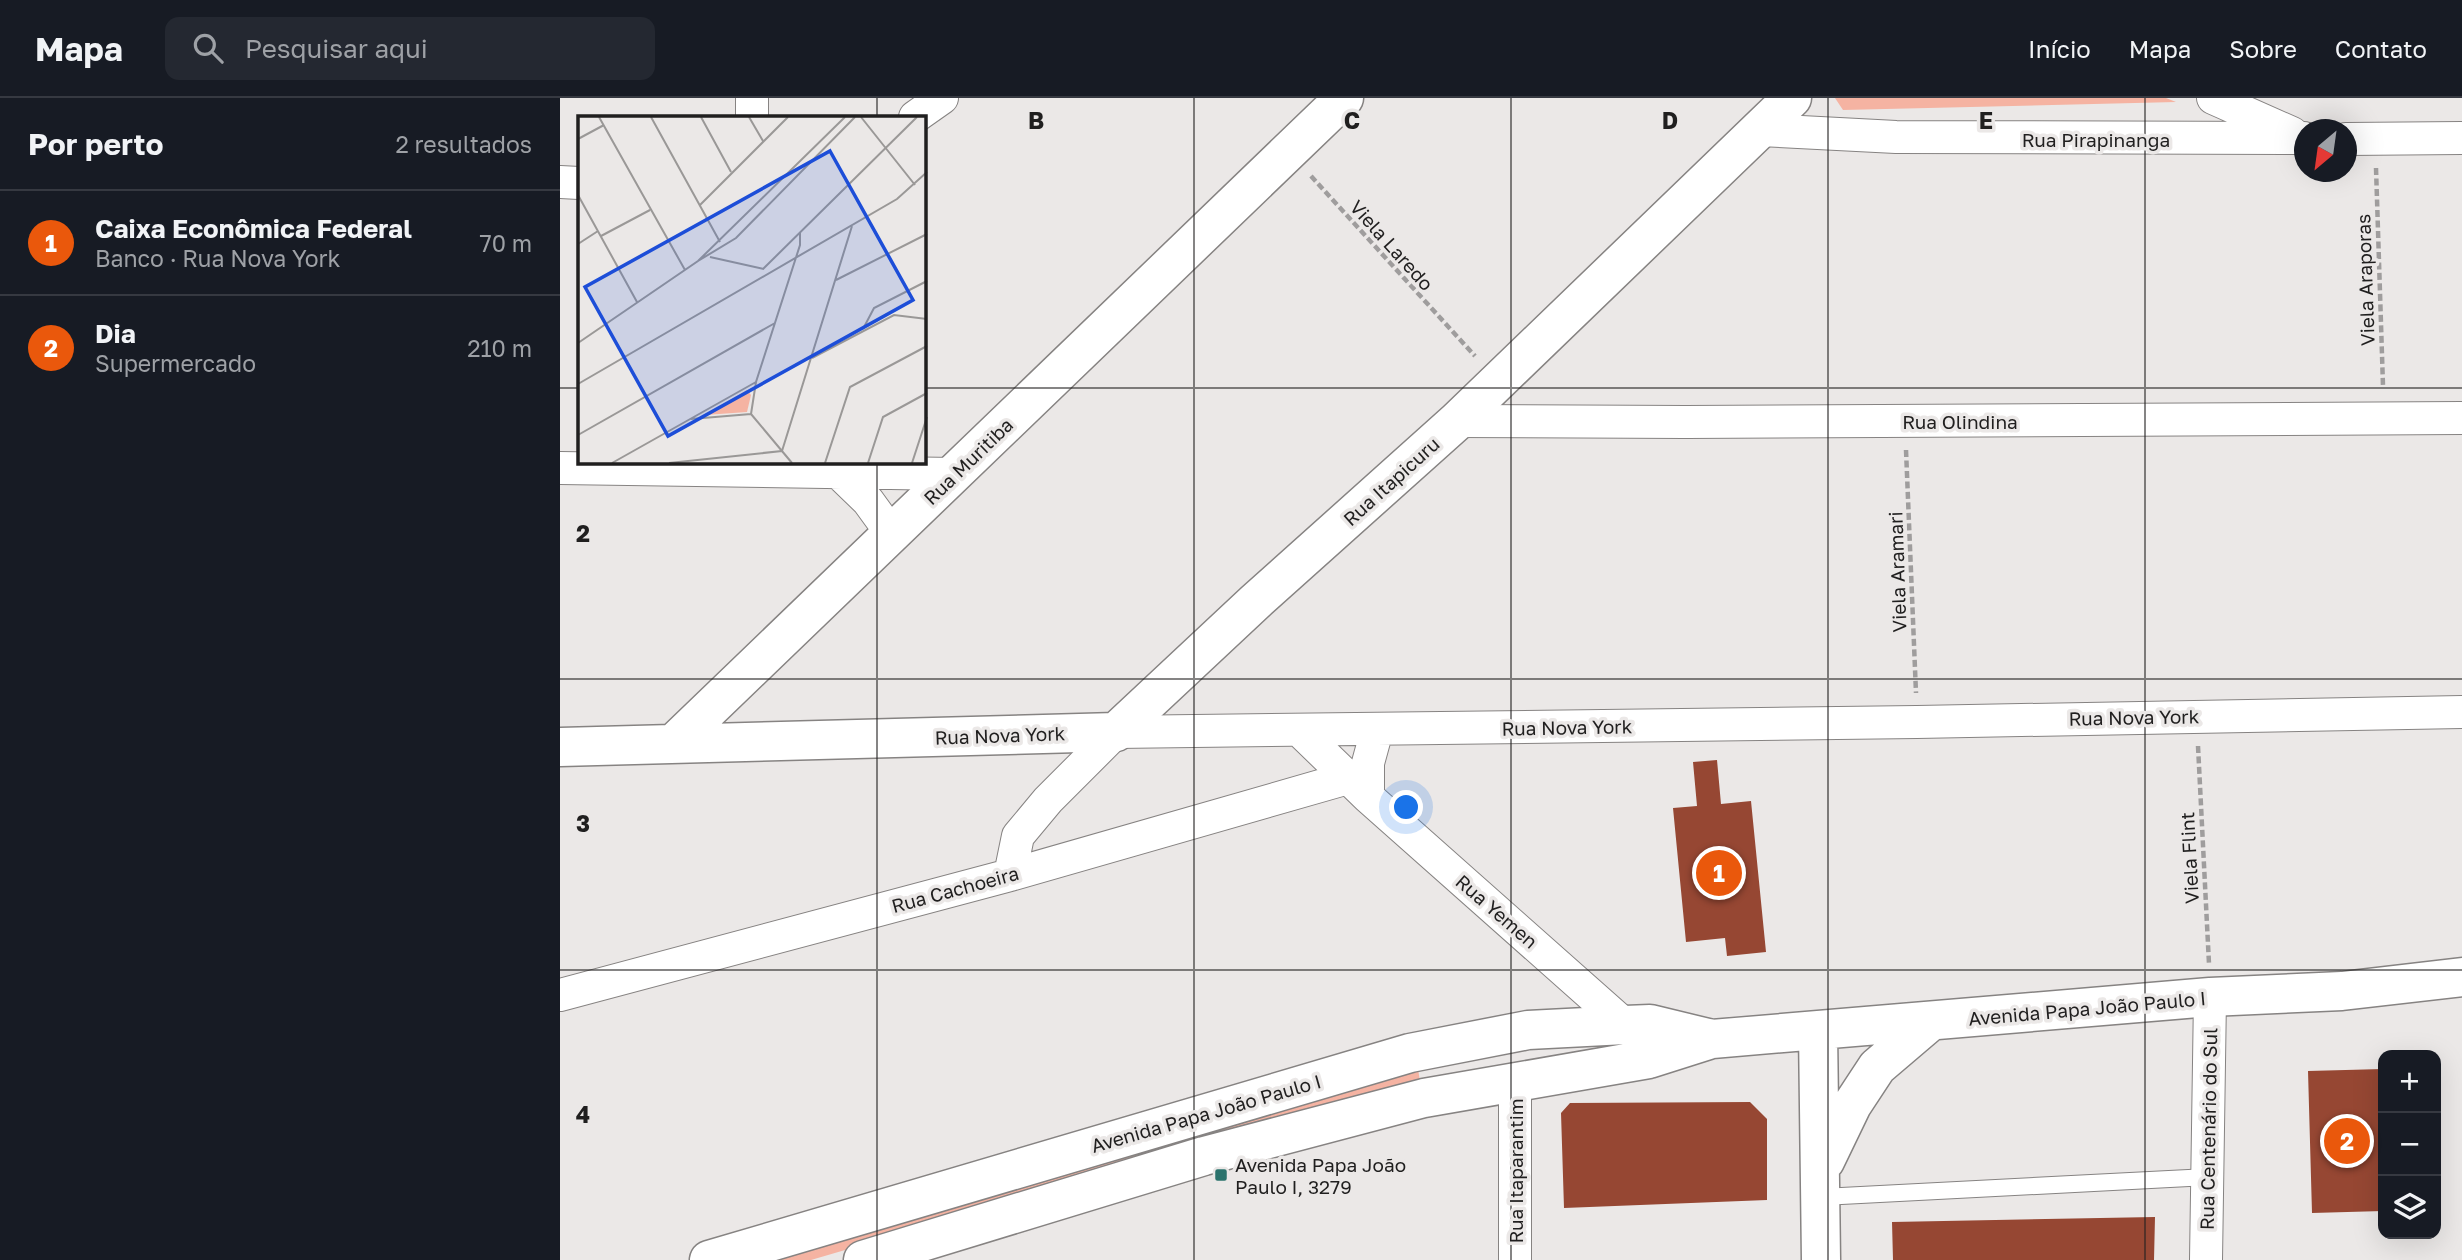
<!DOCTYPE html>
<html lang="pt">
<head>
<meta charset="utf-8">
<style>
  body { margin:0; font-family:"Golos Text",sans-serif; background:#242831; color:#f1f3f6 }
  .controls { position:absolute; right:21px; bottom:21px; display:grid; overflow:hidden; border-radius:14px; box-shadow:0 7px 28px #0002 }
  .controls button { width:63px; height:63px; display:grid; place-items:center; padding:0; border:0; border-bottom:2px solid #363941; background:#171b24; color:#f1f3f6; font:35px sans-serif }
  .compass { position:absolute; left:1734px; top:21px; width:63px; height:63px; border-radius:50%; background:#171b24; box-shadow:0 7px 28px #0002; rotate:209deg }
  .you { position:absolute; left:847px; top:710px; width:24px; height:24px; margin:-18px; border:5px solid #fff; border-radius:50%; background:#1a73e8; box-shadow:0 0 0 10px #1a73e833 }
  .badge { display:grid; place-items:center; width:46px; height:46px; border-radius:50%; background:#ea580c; color:#fff; font-size:23px; font-weight:700 }
  .pin { position:absolute; translate:-50% -50%; border:4px solid #fff; box-shadow:0 2px 7px #0006 }
  .list { margin:0; padding:0; list-style:none }
  h2 { display:flex; justify-content:space-between; align-items:center; height:91px; margin:0; padding:0 28px; font-size:30px }
  h2 small { font-size:23px; font-weight:400; color:#9ea1a6 }
  .list li { display:grid; grid-template-columns:46px 1fr auto; gap:21px; align-items:center; box-sizing:border-box; height:105px; padding:0 28px; border-top:2px solid #363941 }
  .list b { display:block; font-size:26px; white-space:nowrap }
  .list p { margin:0; font-size:23px; white-space:nowrap; color:#9ea1a6 }
  .list em { font-size:23px; font-style:normal; color:#9ea1a6 }
  .icon { flex:none; width:38px; height:38px; fill:none; stroke:currentColor; stroke-width:2; stroke-linecap:round; stroke-linejoin:round }
  .map { position:relative; flex:none; width:1902px; height:1162px; overflow:hidden }
  header { display:flex; align-items:center; gap:42px; box-sizing:border-box; height:98px; padding:0 35px; background:#171b24; border-bottom:2px solid #363941 }
  header strong { font-size:33px }
  nav { display:flex; gap:38px; margin-inline-start:auto; font-size:24px }
  .search { width:490px; height:63px; background:#242831; display:flex; align-items:center; gap:18px; box-sizing:border-box; padding:0 24px; border-radius:14px; color:#9ea1a6; font-size:26px }
  main { display:flex }
  aside { flex:1; background:#171b24 }
  .map>svg:first-child { display:block }
  .green { fill:#f5b3a2 }
  .building { fill:#964733 }
  .lines { fill:none; stroke-linecap:round; stroke-linejoin:round }
  .service-casing { stroke:#868382; stroke-width:18 }
  .minor-casing { stroke:#868382; stroke-width:34 }
  .tertiary-casing { stroke:#868382; stroke-width:41 }
  .secondary-casing { stroke:#868382; stroke-width:41 }
  .path { stroke:#9f9d9d; stroke-width:4.5; stroke-dasharray:7 3.5; stroke-linecap:butt }
  .service { stroke:#fff; stroke-width:16 }
  .minor { stroke:#fff; stroke-width:32 }
  .tertiary { stroke:#fff; stroke-width:38 }
  .secondary { stroke:#fff; stroke-width:38 }
  .grid { fill:none; stroke:#201f1f; stroke-width:2; stroke-opacity:0.55 }
  .poi-dot { fill:#2b736d; stroke:#ebe8e7; stroke-width:2.5 }
  .labels { text-anchor:middle; dominant-baseline:central; stroke-width:7; stroke-linejoin:round; paint-order:stroke }
  .street-label { font-size:19px; fill:#201f1f; stroke:#ebe8e7 }
  .poi-label { font-size:19px; fill:#201f1f; stroke:#ebe8e7; text-anchor:start }
  .inset-road { fill:none; stroke:#9a9897; stroke-width:2 }
  .view { fill:#1d4ed8; fill-opacity:0.15; stroke:#1d4ed8; stroke-width:3.5 }
  .inset-edge { fill:none; stroke:#201f1f; stroke-width:3.5 }
  .grid-label { font-size:23px; text-anchor:middle; font-weight:bold; fill:#201f1f; stroke:#ebe8e7; stroke-width:7; stroke-linejoin:round; paint-order:stroke }
</style>
</head>
<body>
<header>
<strong>Mapa</strong>
<div class="search"><svg class="icon" aria-label="search" viewBox="0 0 24 24"><circle cx="10" cy="10" r="6"/><path d="M15 15l6 6"/></svg>Pesquisar aqui</div>
<nav><a>Início</a><a>Mapa</a><a>Sobre</a><a>Contato</a></nav>
</header>
<main>
<aside>
<h2>Por perto<small>2 resultados</small></h2>
<ul class="list">
<li><span class="badge">1</span><div><b>Caixa Econômica Federal</b><p>Banco · Rua Nova York</p></div><em>70 m</em></li>
<li><span class="badge">2</span><div><b>Dia</b><p>Supermercado</p></div><em>210 m</em></li>
</ul>
</aside>
<div class="map">
<svg width="1902" height="1162" viewBox="0 0 1902 1162">
  <rect width="100%" height="100%" fill="#ebe8e7"/>
  <path class="green" d="M1275,0h331l10,4 -333,8z
    M858,971l2,12 -609,179h-50z"/>
  <path class="building" d="M1157,662l4,44 30,-3 15,151 -39,4 -2,-18 -39,4 -13,-134 24,-2 -4,-44z
    M1823,971v142l-71,2 -4,-142z
    M1190,1004l17,17v81l-203,8 -3,-95 9,-10z
    M1876,1024h2l2,88h-4z
    M1595,1119l-1,43h-261l-1,-38z"/>
  <g class="lines">
    <g class="service-casing">
      <path id="service" d="M1262,1099l386,-20"/>
    </g>
    <g class="minor-casing">
      <path id="minor" d="M1653,0l79,35
        M192,19v-19
        M355,19l27,-19
        M1201,32l135,7 408,1
        M1786,41l116,-1
        M0,84l19,1
        M897,323l229,1 776,-4
        M0,370l394,6
        M278,374l30,29 24,33
        M740,633l68,66 257,228
        M808,699v-34l9,-33
        M450,777l8,-39 30,-36 68,-68 801,-10 545,-10
        M0,897l450,-120 338,-97
        M955,984v178
        M1646,1162l4,-263"/>
    </g>
    <g class="tertiary-casing">
      <path id="tertiary" d="M113,646l671,-646
        M0,649l556,-15 139,-130 202,-181 335,-323"/>
    </g>
    <g class="secondary-casing">
      <path id="secondary" d="M1258,932l3,230
        M1265,1063l27,-56 25,-38 54,-46
        M149,1162l701,-207 118,-23 97,-5 25,-1 62,15
        M303,1162l341,-104 220,-58 225,-39 63,-20 498,-42 132,-6 120,-14"/>
    </g>
    <path class="path" d="M1816,70l7,218
      M751,78l164,180
      M1346,352l10,243
      M1638,648l11,218"/>
    <use href="#service" class="service"/>
    <use href="#minor" class="minor"/>
    <use href="#tertiary" class="tertiary"/>
    <use href="#secondary" class="secondary"/>
  </g>
  <path class="grid" d="M317,0v19M634,0v1162M951,0v1162M1268,0v1162M1585,0v1162M0,290h19M364,290h1538M317,364v798M0,581h1902M0,872h1902"/>
  <rect class="poi-dot" x="654" y="1070" width="14" height="14" rx="3.5"/>
  <g class="labels">
    <g class="street-label">
      <text x="1536" y="41">Rua Pirapinanga</text>
      <text transform="translate(832 147) rotate(48)">Viela Laredo</text>
      <text transform="translate(1805 182) rotate(-92)">Viela Araporas</text>
      <text x="1400" y="323">Rua Olindina</text>
      <text transform="translate(408 363) rotate(-44)">Rua Muritiba</text>
      <text transform="translate(831 383) rotate(-42)">Rua Itapicuru</text>
      <text transform="translate(1337 474) rotate(-92)">Viela Aramari</text>
      <text transform="translate(1574 619) rotate(-1)">Rua Nova York</text>
      <text transform="translate(1007 629) rotate(-1)">Rua Nova York</text>
      <text transform="translate(440 637) rotate(-2)">Rua Nova York</text>
      <text transform="translate(1629 760) rotate(-93)">Viela Flint</text>
      <text transform="translate(395 791) rotate(-15)">Rua Cachoeira</text>
      <text transform="translate(937 813) rotate(41)">Rua Yemen</text>
      <text transform="translate(1527 910) rotate(-5)">Avenida Papa João Paulo I</text>
      <text transform="translate(646 1015) rotate(-16)">Avenida Papa João Paulo I</text>
      <text transform="translate(1648 1031) rotate(-89)">Rua Centenário do Sul</text>
      <text transform="translate(955 1073) rotate(-90)">Rua Itaparantim</text>
    </g>
    <g class="poi-label">
      <text x="675" y="1066">Avenida Papa João<tspan x="675" dy="22">Paulo I, 3279</tspan></text>
    </g>
  </g>
  <g transform="translate(18 18)">
    <rect width="348" height="348" fill="#ebe8e7"/>
    <path d="M169,274l4,5 -4,17 -42,3z" fill="#f5b3a2"/>
    <path class="inset-road" d="M21,1l86,153M73,1l69,125M123,1l30,55M171,1l14,24M283,1l54,68M0,23l26,-14M0,79l59,107M122,89l88,-88M23,120l49,-26M0,128l20,-13M132,141l54,12M120,145l38,-23 119,-121M185,153l154,-152M258,164l91,-46M285,213l11,-21 53,-27M0,227l120,-82 147,-144M234,242l82,-43 33,4M0,268l319,-185 30,-27M173,298l5,-32 44,-137v-13M173,298l41,49M113,303l60,-5M0,319l197,-112M204,335l70,-225M34,347l144,-81M91,347l113,-12M247,347l25,-76 77,-41M290,347l15,-46 44,-24M334,347l15,-46"/>
    <path class="view" d="M252,35l83,149 -245,136 -83,-149z"/>
    <rect width="348" height="348" class="inset-edge"/>
  </g>
  <g class="grid-label">
    <text x="476" y="31">B</text>
    <text x="792" y="31">C</text>
    <text x="1110" y="31">D</text>
    <text x="1426" y="31">E</text>
    <text x="23" y="444">2</text>
    <text x="23" y="734">3</text>
    <text x="23" y="1025">4</text>
  </g>
</svg>
<div class="controls">
<button>+</button>
<button>−</button>
<button><svg class="icon" aria-label="layers" viewBox="0 0 24 24"><path d="M12 4l9 5-9 5-9-5zM3 14l9 5 9-5"/></svg></button>
</div>
<svg class="compass" viewBox="-18 -18 36 36"><path d="M0-13l5 13h-10z" fill="#e53935"/><path d="M0 13l5-13h-10z" fill="#9ea1a6"/></svg>
<div class="you"></div>
<div class="pin badge" style="left:1159px;top:775px">1</div>
<div class="pin badge" style="left:1787px;top:1043px">2</div>
</div>
</main>
</body>
</html>
